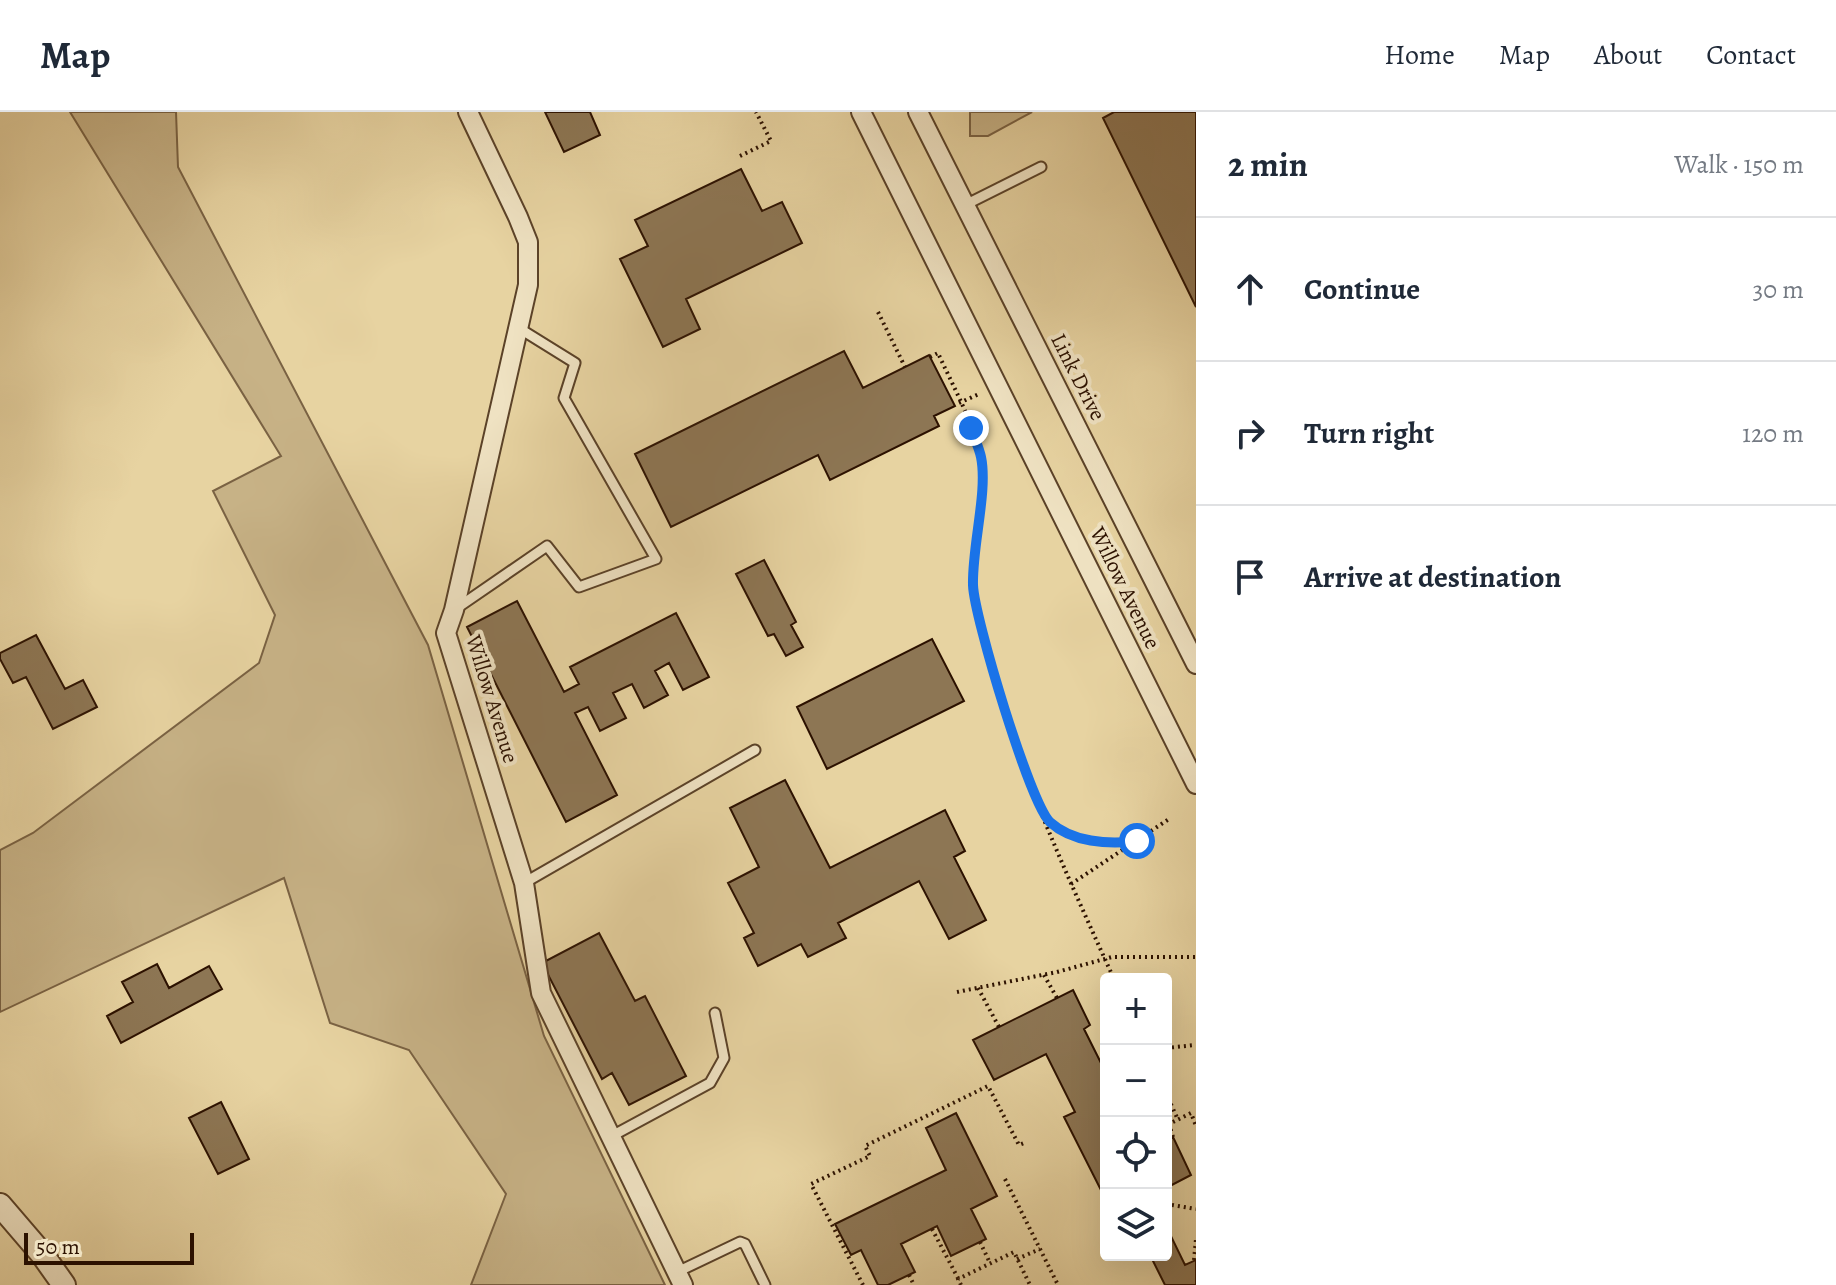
<!DOCTYPE html>
<html lang="en">
<head>
<meta charset="utf-8">
<style>
  body { margin:0; font-family:Alegreya,serif; background:#f2f2f3; color:#1f2937 }
  .controls { position:absolute; right:24px; bottom:24px; display:grid; overflow:hidden; border-radius:8px; box-shadow:0 8px 32px #0002 }
  .controls button { width:72px; height:72px; display:grid; place-items:center; padding:0; border:0; border-bottom:2px solid #e0e1e3; background:#fff; color:#1f2937; font:40px sans-serif }
  .scale { position:absolute; left:24px; bottom:20px; width:170px; box-sizing:border-box; padding-left:8px; border:4px solid #2c1100; border-top:0; font-size:22px; line-height:28px; white-space:nowrap; color:#2c1100; -webkit-text-stroke:6px #efe2c2; paint-order:stroke }
  .stop { position:absolute; width:24px; height:24px; margin:-18px; border:6px solid #1a73e8; border-radius:50%; background:#fff }
  .stop.end { background:#1a73e8; border-color:#fff; box-shadow:0 2px 8px #0008 }
  .list { margin:0; padding:0; list-style:none }
  h2 { display:flex; justify-content:space-between; align-items:center; height:104px; margin:0; padding:0 32px; font-size:34px }
  h2 small { font-size:26px; font-weight:400; color:#747a83 }
  .list li { display:grid; grid-template-columns:52px 1fr auto; gap:24px; align-items:center; box-sizing:border-box; height:144px; padding:0 32px; border-top:2px solid #e0e1e3 }
  .list b { display:block; font-size:30px; white-space:nowrap }
  .list em { font-size:26px; font-style:normal; color:#747a83 }
  .icon { flex:none; width:44px; height:44px; fill:none; stroke:currentColor; stroke-width:2; stroke-linecap:round; stroke-linejoin:round }
  .map { position:relative; flex:none; width:1196px; height:1173px; overflow:hidden }
  header { display:flex; align-items:center; gap:48px; box-sizing:border-box; height:112px; padding:0 40px; background:#fff; border-bottom:2px solid #e0e1e3 }
  header strong { font-size:38px }
  nav { display:flex; gap:44px; margin-inline-start:auto; font-size:28px }
  main { display:flex }
  aside { flex:1; background:#fff }
  .map>svg:first-child { display:block }
  .green { fill:#c7b286; stroke:#7a6243; stroke-width:2 }
  .building { fill:#8d7654; stroke:#2c1100; stroke-width:2 }
  .lines { fill:none; stroke-linecap:round; stroke-linejoin:round }
  .service-casing { stroke:#5b4228; stroke-width:13 }
  .minor-casing { stroke:#5b4228; stroke-width:22 }
  .tertiary-casing { stroke:#5b4228; stroke-width:26 }
  .path { stroke:#2c1100; stroke-width:4; stroke-dasharray:2 4; stroke-linecap:butt }
  .service { stroke:#efe2c2; stroke-width:9 }
  .minor { stroke:#efe2c2; stroke-width:18 }
  .tertiary { stroke:#efe2c2; stroke-width:22 }
  .route { stroke:#1a73e8; stroke-width:10 }
  .labels { text-anchor:middle; dominant-baseline:central; stroke-width:8; stroke-linejoin:round; paint-order:stroke }
  .street-label { font-size:22px; fill:#2c1100; stroke:#efe2c2 }
</style>
</head>
<body>
<header>
<strong>Map</strong>
<nav><a>Home</a><a>Map</a><a>About</a><a>Contact</a></nav>
</header>
<main>
<div class="map">
<svg width="1196" height="1173" viewBox="0 0 1196 1173">
  <rect width="100%" height="100%" fill="#e7d3a1"/>
  <filter id="stains"><feTurbulence type="fractalNoise" baseFrequency=".0025" numOctaves="4"/><feColorMatrix values="0 0 0 0 .2 0 0 0 0 .09 0 0 0 0 .02 0 0 0 .5 -.17"/></filter>
  <radialGradient id="worn" r=".72"><stop offset=".6" stop-color="#630" stop-opacity="0"/><stop offset="1" stop-color="#630" stop-opacity=".3"/></radialGradient>
  <path class="green" d="M70,0h106l2,55 250,478 116,391 121,249h-194l35,-91 -97,-144 -79,-27 -46,-145 -284,134v-162l33,-17 226,-170 16,-48 -62,-124 68,-35z
    M970,0h62l-44,24h-18z"/>
  <path class="building" d="M545,0h45l10,23 -36,17z
    M1114,0h82v195l-93,-189z
    M741,57l21,42 20,-9 20,41 -116,56 14,30 -37,18 -43,-88 28,-13 -13,-26z
    M844,239l19,37 66,-33 26,51 -21,10 5,10 -109,54 -12,-25 -147,72 -36,-73z
    M764,448l32,62 -5,3 12,22 -17,9 -12,-22 -6,2 -32,-62z
    M517,489l47,91 15,-8 -9,-17 106,-54 33,64 -26,13 -14,-27 -14,8 13,24 -24,13 -12,-24 -19,9 13,25 -26,13 -12,-24 -13,6 42,82 -51,27 -99,-195z
    M36,523l29,54 18,-9 14,27 -44,22 -27,-52 -13,6 -13,-24v-6z
    M932,527l32,62 -137,68 -30,-62z
    M785,668l45,88 115,-58 20,41 -11,6 32,63 -37,19 -30,-58 -81,42 8,15 -38,19 -7,-13 -43,22 -14,-28 10,-5 -26,-50 31,-16 -29,-59z
    M599,821l36,68 10,-5 41,80 -57,29 -17,-32 -10,6 -60,-116z
    M157,852l12,24 40,-22 13,23 -101,54 -14,-27 26,-14 -11,-20z
    M1073,878l17,35 -6,4 22,44v30l-3,1 3,6v90l-42,-83 11,-5 -29,-58 -52,26 -21,-40z
    M221,990l28,57 -31,15 -29,-56z
    M956,1001l41,83 -26,13 15,30 -35,17 -14,-30 -36,18 14,28 -27,13h-10l-17,-35 -10,5 -16,-31 111,-54 -20,-42z
    M1173,1025l18,38 -25,13v-47z
    M1166,1114l19,39 11,-5v25h-31l-15,-30h16z"/>
  <g class="lines">
    <g class="service-casing">
      <path id="service" d="M965,93l76,-38
        M457,496l90,-62 32,41 77,-28 -92,-161 11,-35 -58,-36
        M524,771l231,-133
        M610,1025l100,-54 14,-25 -9,-45
        M677,1160l63,-30 5,2 20,41"/>
    </g>
    <g class="minor-casing">
      <path id="minor" d="M468,0l50,105 10,25v43l-74,325 -8,23 78,250 17,110 142,292
        M861,0l335,672
        M918,0l278,552"/>
    </g>
    <g class="tertiary-casing">
      <path id="tertiary" d="M0,1093l42,49 22,31"/>
    </g>
    <path class="path" d="M740,44l31,-15 -15,-29
      M878,200l27,55
      M930,245l8,-4c13,29 39,77 43,106 8,46 -15,93 -6,139 25,132 84,260 139,381
      M959,291l20,-9
      M1044,704c23,23 57,30 88,25
      M1071,772l98,-65
      M1044,863l13,23
      M978,876l21,39
      M957,880l100,-20 55,-15h84
      M1166,936l29,-3
      M1166,981l12,27
      M1173,1025l-4,-13 22,-11 5,13
      M1005,1067l53,106
      M1166,1092l30,5
      M932,1117l27,51
      M980,1130l10,21
      M1017,1147l23,-10
      M1194,1148l2,-21
      M909,1163l5,10
      M863,1173l-52,-101 59,-28 -5,-10 123,-60 31,59 5,-2
      M961,1173l-3,-6 56,-27 16,33"/>
    <use href="#service" class="service"/>
    <use href="#minor" class="minor"/>
    <use href="#tertiary" class="tertiary"/>
  </g>
  <g class="lines">
    <path class="route" d="M971,316c3,10 8,19 10,29 7,34 -9,89 -8,128 1,32 57,218 77,237 22,20 58,23 87,19"/>
  </g>
  <g class="labels">
    <g class="street-label">
      <text transform="translate(1078 265) rotate(63)">Link Drive</text>
      <text transform="translate(1125 476) rotate(64)">Willow Avenue</text>
      <text transform="translate(492 587) rotate(73)">Willow Avenue</text>
    </g>
  </g>
  <rect width="100%" height="100%" filter="url(#stains)"/>
  <rect width="100%" height="100%" fill="url(#worn)"/>
</svg>
<div class="controls">
<button>+</button>
<button>−</button>
<button><svg class="icon" aria-label="locate" viewBox="0 0 24 24"><circle cx="12" cy="12" r="6"/><path d="M12 2v4M12 18v4M2 12h4M18 12h4"/></svg></button>
<button><svg class="icon" aria-label="layers" viewBox="0 0 24 24"><path d="M12 4l9 5-9 5-9-5zM3 14l9 5 9-5"/></svg></button>
</div>
<div class="scale">50 m</div>
<div class="stop" style="left:1137px;top:729px"></div>
<div class="stop end" style="left:971px;top:316px"></div>
</div>
<aside>
<h2>2 min<small>Walk · 150 m</small></h2>
<ul class="list">
<li><svg class="icon" aria-label="ahead" viewBox="0 0 24 24"><path d="M12 20V5M6 11l6-6 6 6"/></svg><div><b>Continue</b></div><em>30 m</em></li>
<li><svg class="icon" aria-label="right" viewBox="0 0 24 24"><path d="M7 20v-9h11M14 6l5 5-5 5"/></svg><div><b>Turn right</b></div><em>120 m</em></li>
<li><svg class="icon" aria-label="arrive" viewBox="0 0 24 24"><path d="M6 21V4h12l-3 4 3 4H6"/></svg><div><b>Arrive at destination</b></div></li>
</ul>
</aside>
</main>
</body>
</html>
